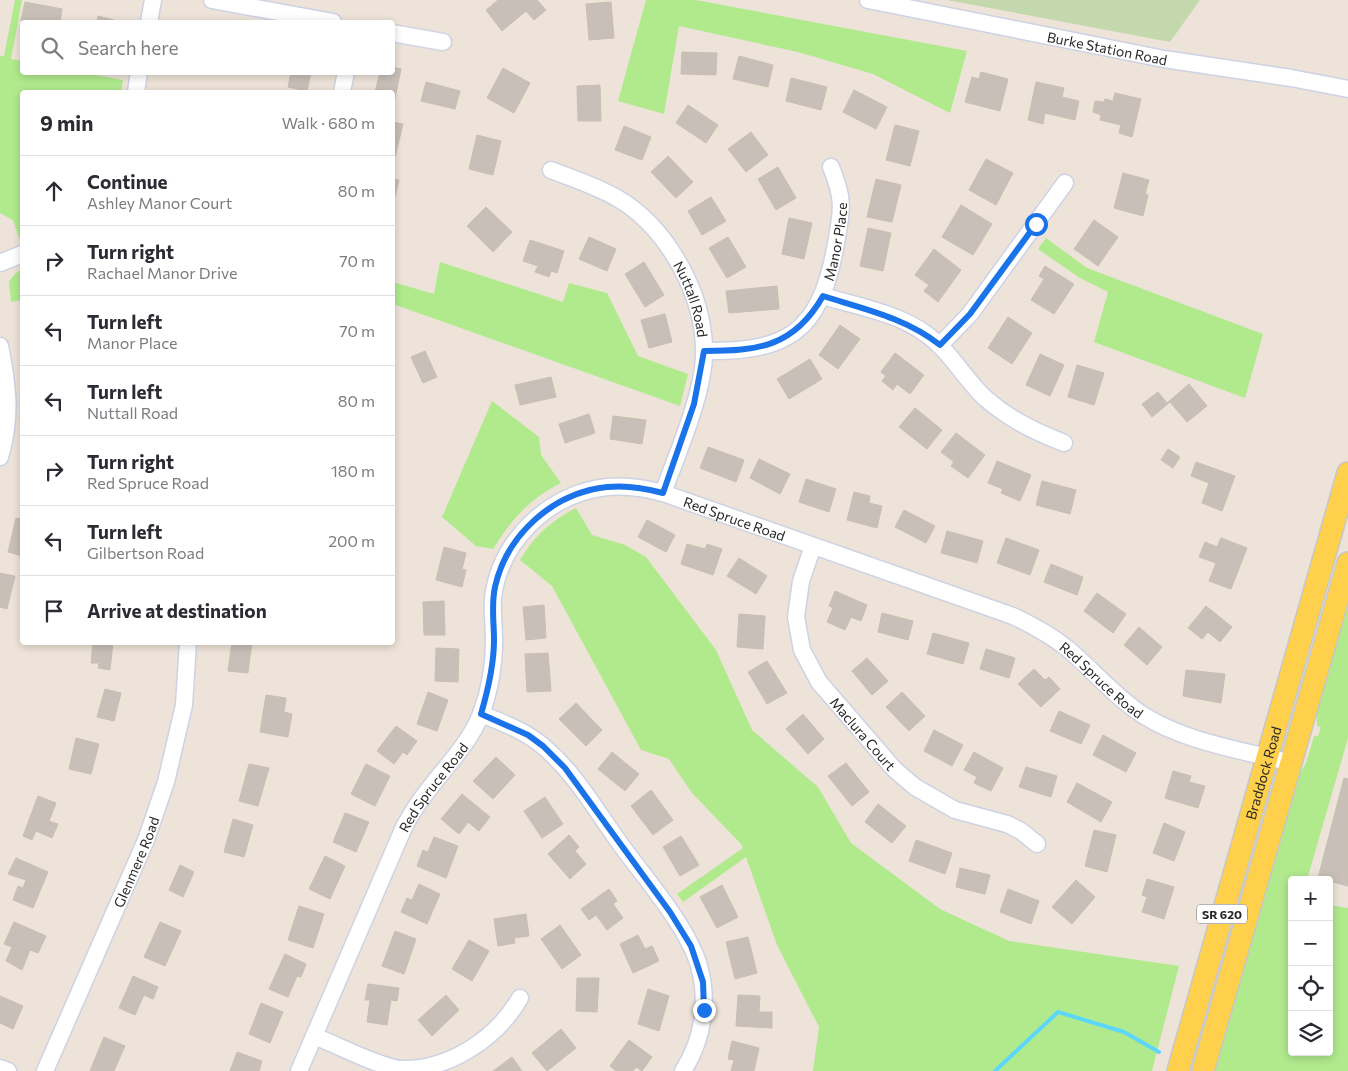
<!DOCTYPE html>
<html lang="en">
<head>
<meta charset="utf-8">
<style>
  body { margin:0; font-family:Commissioner,sans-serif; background:#f2f2f3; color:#2b2b33 }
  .controls { position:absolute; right:15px; bottom:15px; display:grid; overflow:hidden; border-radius:5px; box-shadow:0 2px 8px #0003 }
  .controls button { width:45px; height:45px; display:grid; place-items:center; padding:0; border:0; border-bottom:1px solid #e1e1e2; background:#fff; color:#2b2b33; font:25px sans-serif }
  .stop { position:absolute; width:15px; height:15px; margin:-11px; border:4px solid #1a73e8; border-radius:50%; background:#fff }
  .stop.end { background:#1a73e8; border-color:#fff; box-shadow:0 1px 5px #0008 }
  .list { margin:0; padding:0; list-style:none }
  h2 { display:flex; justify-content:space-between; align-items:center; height:65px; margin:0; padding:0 20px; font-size:21px }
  h2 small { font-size:16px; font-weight:400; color:#7c7c81 }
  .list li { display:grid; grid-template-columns:32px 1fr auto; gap:15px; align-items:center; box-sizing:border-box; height:70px; padding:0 20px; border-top:1px solid #e1e1e2 }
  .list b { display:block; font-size:19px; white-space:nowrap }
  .list p { margin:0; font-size:16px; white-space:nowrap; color:#7c7c81 }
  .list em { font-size:16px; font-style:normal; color:#7c7c81 }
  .icon { flex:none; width:28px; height:28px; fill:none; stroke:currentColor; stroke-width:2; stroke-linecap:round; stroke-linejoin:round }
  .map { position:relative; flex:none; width:1348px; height:1071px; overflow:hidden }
  .search { position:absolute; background:#fff; box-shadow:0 2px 8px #0003; left:20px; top:20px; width:375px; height:55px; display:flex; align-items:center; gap:12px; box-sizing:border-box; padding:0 18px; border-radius:5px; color:#7c7c81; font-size:19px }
  .panel { position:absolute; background:#fff; box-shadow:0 2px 8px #0003; left:20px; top:90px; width:375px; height:555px; border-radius:5px }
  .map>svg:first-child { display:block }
  .green { fill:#b0ea8d }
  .cemetery { fill:#c3d9ad }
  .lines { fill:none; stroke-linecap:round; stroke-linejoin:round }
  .stream { stroke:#5dd6fc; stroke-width:4 }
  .building { fill:#c8c0b8; stroke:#c8bfb2 }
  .minor-casing { stroke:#cdd2e4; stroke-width:19 }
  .major-casing { stroke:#c7c7c7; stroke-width:24 }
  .minor { stroke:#fff; stroke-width:16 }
  .major { stroke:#ffd04b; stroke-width:21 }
  .route { stroke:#1a73e8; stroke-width:6 }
  .labels { text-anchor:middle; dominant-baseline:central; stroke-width:4; stroke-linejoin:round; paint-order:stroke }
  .shield { fill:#fff; stroke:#686868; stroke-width:1 }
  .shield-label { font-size:12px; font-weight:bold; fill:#282828 }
  .street-label { font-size:14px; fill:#282828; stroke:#fff }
</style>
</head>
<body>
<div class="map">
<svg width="1348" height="1071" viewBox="0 0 1348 1071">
  <rect width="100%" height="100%" fill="#ede3d8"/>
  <path class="green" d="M15,0h7l-11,59 11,2v11l62,1 39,7 -2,12h-99v144l-3,2 -6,-18 -13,-7v-157h4z
    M646,0h50l271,51 -17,62 -77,-39 -75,-22 -119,-26 -15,88 -46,-13z
    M1046,238l41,30 176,66 -18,64 -151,-56 14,-50 -28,-14 -42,-29z
    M440,262l123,40 6,-19 38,10 31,63 50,18 -8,32 -287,-102v-22l41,12z
    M22,270v30l-11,2 -2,-21 7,-8z
    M492,401l47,36 2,18 20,28c-31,15 -51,38 -68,66l-17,-3 -34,-29z
    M576,508l16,27 33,10 21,12 70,93 36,80 66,57 33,56 89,66 69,32 170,25 -27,105h-339l6,-44 -42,-82 -31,-88 -63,45 -6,-8 66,-46 -2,-4 -49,-51 -23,-34 -28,-9 -89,-164 -32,-26c14,-24 32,-40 56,-52z
    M1348,583v155l-41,142h-15v172h37v-147l19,3v163h-138l84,-288 12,-20 8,-27h4l3,-9 -4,-1 -1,-26z"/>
  <path class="cemetery" d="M947,0h253l-30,42z"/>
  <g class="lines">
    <path class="stream" d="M995,1071l63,-59 66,20 35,20"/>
  </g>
  <path class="building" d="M498,0h39l9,10 -12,10 -8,-9 -24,20 -16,-21z
    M25,2l37,7 -2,13 -39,-2z
    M611,2l3,36 -25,2 -3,-36z
    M98,16l16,4v2h-17z
    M682,52l35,1 -1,22 -35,-1z
    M739,56l34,9 -5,22 -35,-8z
    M392,67l9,2 -8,39 -1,-16h-17l5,-20h12z
    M503,68l27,15 -16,30 -27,-15z
    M291,72h20l-4,19 -19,-4z
    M981,72l27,7 -8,32 -35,-9 7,-25 7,2z
    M791,78l36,9 -6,23 -35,-9z
    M426,82l34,9 -5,18 -34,-8z
    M1036,82l28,6 -2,9 17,4 -4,19 -30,-7 -2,11 -15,-4z
    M600,85l1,36h-23l-1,-35z
    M854,90l33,17 -11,22 -33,-17z
    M1115,93l26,6 -9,38 -13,-4 2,-8 -21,-5 1,-5 -8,-3 2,-11 9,1 1,-3 8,2z
    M688,105l30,20 -12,18 -30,-20z
    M392,122l11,2 -8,33 -3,-1z
    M895,125l24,6 -9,35 -24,-6z
    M624,126l27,11 -9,23 -27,-10z
    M751,132l17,23 -22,17 -18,-23z
    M477,135l24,6 -8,34 -24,-6z
    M668,156l25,26 -17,16 -25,-26z
    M986,159l27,14 -17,32 -27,-15z
    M778,167l18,31 -20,12 -18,-31z
    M1123,173l26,7 -4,14 3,1 -5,21 -29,-8z
    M392,179l7,1 -6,25h-1z
    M876,179l25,6 -9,37 -25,-5z
    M711,197l15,24 -24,14 -14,-24z
    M961,205l31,19 -19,31 -31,-18z
    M486,207l26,25 -19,20 -26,-26z
    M789,218l23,5 -8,36 -22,-5z
    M1094,220l24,17 -20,29 -24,-17z
    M868,228l23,5 -8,38 -23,-5z
    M589,237l27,12 -9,22 -28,-12z
    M728,237l18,30 -19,11 -18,-30z
    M530,240l34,11 -7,22 -6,-2 -2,6 -14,-5 3,-6 -15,-5z
    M934,249l27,21 -23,32 -14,-11 5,-6 -14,-10z
    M644,262l20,33 -19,12 -20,-33z
    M1045,266l29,18 -20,30 -23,-14 13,-21 -5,-3z
    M777,286l2,23 -50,4 -3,-22z
    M665,314l7,28 -23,6 -8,-28z
    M1008,317l24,16 -20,31 -24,-16z
    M840,325l20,14 -22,30 -19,-14z
    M425,351l12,26 -14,6 -12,-26z
    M895,353l29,22 -14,19 -13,-10 -4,6 -11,-9 4,-5 -5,-4z
    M1040,354l24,11 -14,31 -24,-11z
    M810,359l12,20 -33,20 -12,-20z
    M1077,365l27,8 -10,32 -26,-8z
    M551,377l5,20 -36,8 -5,-20z
    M1189,384l18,22 -20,16 -17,-20 -18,15 -10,-13 16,-12 9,11z
    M915,408l27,22 -15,19 -28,-22z
    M589,414l6,19 -30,10 -6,-19z
    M613,416l33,4 -4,24 -32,-5z
    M956,433l29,22 -17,23 -17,-12 3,-4 -13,-10z
    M708,447l36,13 -8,22 -36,-14z
    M1168,449l12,8 -7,11 -12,-8z
    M759,459l31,15 -10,20 -30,-16z
    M997,461l34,14 -11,26 -19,-8 2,-4 -15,-6z
    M1196,462l39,14 -13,35 -20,-8 7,-20 -18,-7z
    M806,479l30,10 -7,23 -30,-10z
    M1042,481l34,9 -6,24 -34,-9z
    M854,492l16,4 -1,7 13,3 -5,22 -30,-8z
    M904,510l31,16 -9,17 -31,-16z
    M16,518l6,1v37l-14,-4z
    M647,520l28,15 -9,17 -28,-15z
    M947,531l36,10 -6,22 -36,-10z
    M1006,538l33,12 -9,25 -33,-12z
    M1221,538l26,10 -16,41 -22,-8 7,-18 -17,-6 6,-15 12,5z
    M687,544l18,5 2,-5 15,5 -9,26 -32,-11z
    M444,547l22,6 -4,16 4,1 -4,17 -26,-7z
    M739,558l28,18 -11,18 -29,-18z
    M1051,564l32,13 -6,18 -33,-13z
    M0,573l15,3 -8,33 -7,-2z
    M835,591l32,14 -6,16 -10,-4 -6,13 -18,-8 6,-14 -4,-2z
    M1097,593l29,21 -13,19 -29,-22z
    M444,601l1,34h-21l-1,-33z
    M544,605l2,33 -20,2 -3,-33z
    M1206,606l26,21 -12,15 -12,-10 -6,7 -14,-11z
    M882,613l31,8 -5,19 -30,-8z
    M739,614l26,2 -2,33 -26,-2z
    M1139,627l23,20 -15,18 -23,-20z
    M933,633l36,10 -6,21 -36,-10z
    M93,642h20l-3,28 -12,-2 1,-5h-8z
    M232,642h20l-4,31 -20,-2z
    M436,648l23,1 -1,33 -23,-1z
    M986,649l29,9 -6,20 -29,-9z
    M548,653l3,38 -24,1 -2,-38z
    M867,658l21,23 -16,14 -20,-24z
    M767,661l20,32 -20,11 -19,-32z
    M1034,669l11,11 4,-3 11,12 -19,18 -23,-23z
    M1186,670l39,4 -4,29 -38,-7z
    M105,689l16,4 -7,28 -17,-4z
    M428,692l20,8 -11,31 -20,-7z
    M902,692l23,24 -16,15 -23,-24z
    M266,695l20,3 -2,14 8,2 -4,23 -28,-5z
    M576,703l26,27 -16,16 -27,-27z
    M1059,711l31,14 -9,19 -31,-13z
    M803,714l21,25 -16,15 -22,-25z
    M396,726l21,15 -10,14 -4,-3 -9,12 -17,-13z
    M934,730l29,15 -11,21 -28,-15z
    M1103,735l33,18 -10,19 -33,-17z
    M76,738l23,6 -8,30 -22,-5z
    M612,752l27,22 -14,17 -27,-22z
    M974,752l29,16 -12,23 -17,-8 3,-6 -13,-7z
    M496,757l19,18 -22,24 -20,-18z
    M846,763l23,29 -17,14 -24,-30z
    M249,764l20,4 -11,38 -19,-5z
    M366,764l24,12 -15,30 -24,-12z
    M1026,767l31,9 -6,21 -32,-10z
    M1173,771l18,5 -2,6 16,4 -7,22 -33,-10z
    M1344,778l4,1v107l-30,-8z
    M1077,783l35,19 -11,20 -34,-20z
    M651,790l22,30 -20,15 -22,-29z
    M462,794l28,23 -11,14 -11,-9 -9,12 -18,-15z
    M38,796l18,7 -7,18 9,3 -6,14 -16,-7 -4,9 -9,-4z
    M545,797l18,27 -21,14 -18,-27z
    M878,804l28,22 -14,17 -27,-21z
    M345,813l24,9 -13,30 -23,-10z
    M233,819l20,6 -9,32 -20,-5z
    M1164,823l21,9 -11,29 -21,-8z
    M1094,830l22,5 -9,37 -22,-6z
    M569,835l10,12 -4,4 11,13 -16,15 -22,-25z
    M681,836l18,29 -19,11 -17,-29z
    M434,837l24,9 -12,32 -29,-12 6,-16 5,2z
    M916,840l36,13 -7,21 -36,-13z
    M325,856l20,10 -15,33 -21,-10z
    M16,858l32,14 -15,36 -20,-8 5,-14 5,2 3,-8 -18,-6z
    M180,865l14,7 -11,25 -14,-7z
    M960,868l30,7 -5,19 -29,-7z
    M1147,879l27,8 -10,32 -22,-7 5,-15 -5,-2z
    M1076,880l19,17 -23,27 -20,-17z
    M419,884l21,10 -13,30 -26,-12 6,-14 5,2z
    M722,885l16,32 -21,11 -17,-31z
    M609,889l8,12 -4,3 10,14 -16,12 -11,-15 -7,5 -8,-11z
    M1008,889l31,12 -8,23 -31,-12z
    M299,906l25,8 -11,34 -25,-8z
    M526,914l3,22 -15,2 1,5 -17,3 -4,-27z
    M14,922l32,14 -8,17 -8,-3 -8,20 -16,-9 6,-14 -8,-3z
    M160,922l21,9 -16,35 -21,-9z
    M560,925l21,30 -19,14 -21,-30z
    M395,931l21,8 -12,35 -22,-8z
    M638,935l7,14 7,-3 7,15 -26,12 -13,-29z
    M748,937l9,36 -22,6 -9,-37z
    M469,940l20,11 -17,30 -20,-12z
    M285,954l21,10 -5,13 -4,-1 -9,21 -19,-8z
    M133,976l25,11 -5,12 -9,-4 -9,20 -16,-7z
    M577,978h22l-2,34 -21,-1z
    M368,984l31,4 -2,13 -6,-1 -4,25 -20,-3 3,-22h-5z
    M648,989l21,7 -10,35 -21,-7z
    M446,995l13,15 -27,26 -14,-16z
    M738,995l22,1 -1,16h13v16l-36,-2z
    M0,996l23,10 -10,23 -13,-6z
    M261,1003l22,9 -13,31 -21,-9z
    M561,1029l15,19 -29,23 -15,-18z
    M104,1037l21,9 -11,25h-24z
    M629,1040l23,17 -10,14 -6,-4 -3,4h-17l-6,-5z
    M732,1041l27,7 -5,23h-23l3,-11 -6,-1z
    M237,1052l25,9 -3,10h-29z
    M512,1057l10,14h-29z"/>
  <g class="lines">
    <g class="minor-casing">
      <g id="minor">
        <path d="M212,0l121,22"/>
        <path id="s1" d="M868,0l296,59 127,19 57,11"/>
        <path d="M149,22l4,-22"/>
        <path d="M392,33l51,9"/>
        <path d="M136,92l3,-20"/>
        <path d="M342,92l4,-20"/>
        <path id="s2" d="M551,170c23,9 45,16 66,28 50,29 87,96 87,153 1,40 -27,103 -41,142"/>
        <path d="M0,263l22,-9"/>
        <path d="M823,296c33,10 75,17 103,38 24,17 38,44 59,64 24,21 49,33 79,45"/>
        <path d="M940,345l30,-31 95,-131"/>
        <path d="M0,346c8,41 12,70 0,111"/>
        <path id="s3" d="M704,351c83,1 115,-18 131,-102 6,-36 11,-46 -4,-82"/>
        <path id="s4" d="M813,546l-12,35 -5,36 6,33 17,32 75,87 21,18 40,23 52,14 14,7 16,13"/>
        <path d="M481,714c22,9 45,17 63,33 32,27 53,65 77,98 24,33 67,82 78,121 10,35 4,74 -16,105"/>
        <path d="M314,1036c26,10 58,28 85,33 50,2 98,-31 121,-71"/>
        <path d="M0,1068l8,3"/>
        <path id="s5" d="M45,1071l101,-231 20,-58 18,-77 4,-63"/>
        <path id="s6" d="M299,1071l105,-244c5,-9 10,-18 16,-26 20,-29 48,-54 61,-87 9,-24 13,-49 13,-74 0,-14 -2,-28 -1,-42 7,-58 57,-105 114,-111 19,-2 38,1 56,6l350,123c19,9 39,20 55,33 25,21 47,48 75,66 42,27 99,35 148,48"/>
      </g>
    </g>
    <g class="major-casing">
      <g id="major">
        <path id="s7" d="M1178,1071l170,-598"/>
        <path d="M1203,1071l145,-508"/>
      </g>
    </g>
    <use href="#minor" class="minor"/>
    <use href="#major" class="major"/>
  </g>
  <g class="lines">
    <path class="route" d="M704,1010l-1,-28 -12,-36 -21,-34 -105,-144 -22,-22 -15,-11 -47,-21c7,-24 13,-48 13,-74 0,-18 -3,-35 1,-53 12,-53 58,-94 112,-100 19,-2 38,1 56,6l31,-89 10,-53c54,0 90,-4 119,-55 41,13 83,22 117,49l30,-31 66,-90"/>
  </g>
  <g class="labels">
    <rect class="shield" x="1197" y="904.5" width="50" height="19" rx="4"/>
    <g class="shield-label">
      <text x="1222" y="914">SR 620</text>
    </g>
    <g class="street-label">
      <text stroke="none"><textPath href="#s1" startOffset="244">Burke Station Road</textPath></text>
      <text stroke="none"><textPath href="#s3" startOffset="196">Manor Place</textPath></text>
      <text stroke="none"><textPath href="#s2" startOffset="201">Nuttall Road</textPath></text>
      <text stroke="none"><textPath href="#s6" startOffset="824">Red Spruce Road</textPath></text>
      <text stroke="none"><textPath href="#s6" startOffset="1229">Red Spruce Road</textPath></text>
      <text stroke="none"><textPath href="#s4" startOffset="211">Maclura Court</textPath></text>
      <text stroke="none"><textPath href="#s7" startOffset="310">Braddock Road</textPath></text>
      <text stroke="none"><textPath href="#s6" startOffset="315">Red Spruce Road</textPath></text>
      <text stroke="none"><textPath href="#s5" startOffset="228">Glenmere Road</textPath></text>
    </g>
  </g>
</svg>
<div class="controls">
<button>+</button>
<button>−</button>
<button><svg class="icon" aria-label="locate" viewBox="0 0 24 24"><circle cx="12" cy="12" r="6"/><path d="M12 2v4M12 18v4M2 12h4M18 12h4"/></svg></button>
<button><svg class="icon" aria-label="layers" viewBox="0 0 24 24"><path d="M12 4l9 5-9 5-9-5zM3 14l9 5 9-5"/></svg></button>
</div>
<div class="stop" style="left:1036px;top:224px"></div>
<div class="stop end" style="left:704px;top:1010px"></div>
<div class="search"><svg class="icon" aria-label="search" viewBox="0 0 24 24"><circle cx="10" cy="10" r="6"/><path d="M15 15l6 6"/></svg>Search here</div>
<section class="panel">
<h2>9 min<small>Walk · 680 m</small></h2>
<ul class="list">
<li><svg class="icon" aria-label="ahead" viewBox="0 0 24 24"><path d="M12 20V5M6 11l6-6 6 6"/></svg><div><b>Continue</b><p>Ashley Manor Court</p></div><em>80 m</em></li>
<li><svg class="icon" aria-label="right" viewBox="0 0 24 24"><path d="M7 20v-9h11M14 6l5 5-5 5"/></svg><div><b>Turn right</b><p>Rachael Manor Drive</p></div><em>70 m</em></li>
<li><svg class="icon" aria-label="left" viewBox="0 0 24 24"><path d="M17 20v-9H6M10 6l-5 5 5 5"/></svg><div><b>Turn left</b><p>Manor Place</p></div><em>70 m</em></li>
<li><svg class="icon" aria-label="left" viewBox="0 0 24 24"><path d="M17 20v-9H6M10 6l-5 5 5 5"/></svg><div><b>Turn left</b><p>Nuttall Road</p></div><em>80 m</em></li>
<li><svg class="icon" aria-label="right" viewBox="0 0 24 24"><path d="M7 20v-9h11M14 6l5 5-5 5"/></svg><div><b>Turn right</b><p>Red Spruce Road</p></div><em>180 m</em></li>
<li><svg class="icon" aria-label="left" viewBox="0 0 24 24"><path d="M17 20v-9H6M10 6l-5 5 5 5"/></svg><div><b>Turn left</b><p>Gilbertson Road</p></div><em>200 m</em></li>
<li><svg class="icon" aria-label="arrive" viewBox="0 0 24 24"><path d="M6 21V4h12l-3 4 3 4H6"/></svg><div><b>Arrive at destination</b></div></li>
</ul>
</section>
</div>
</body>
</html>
